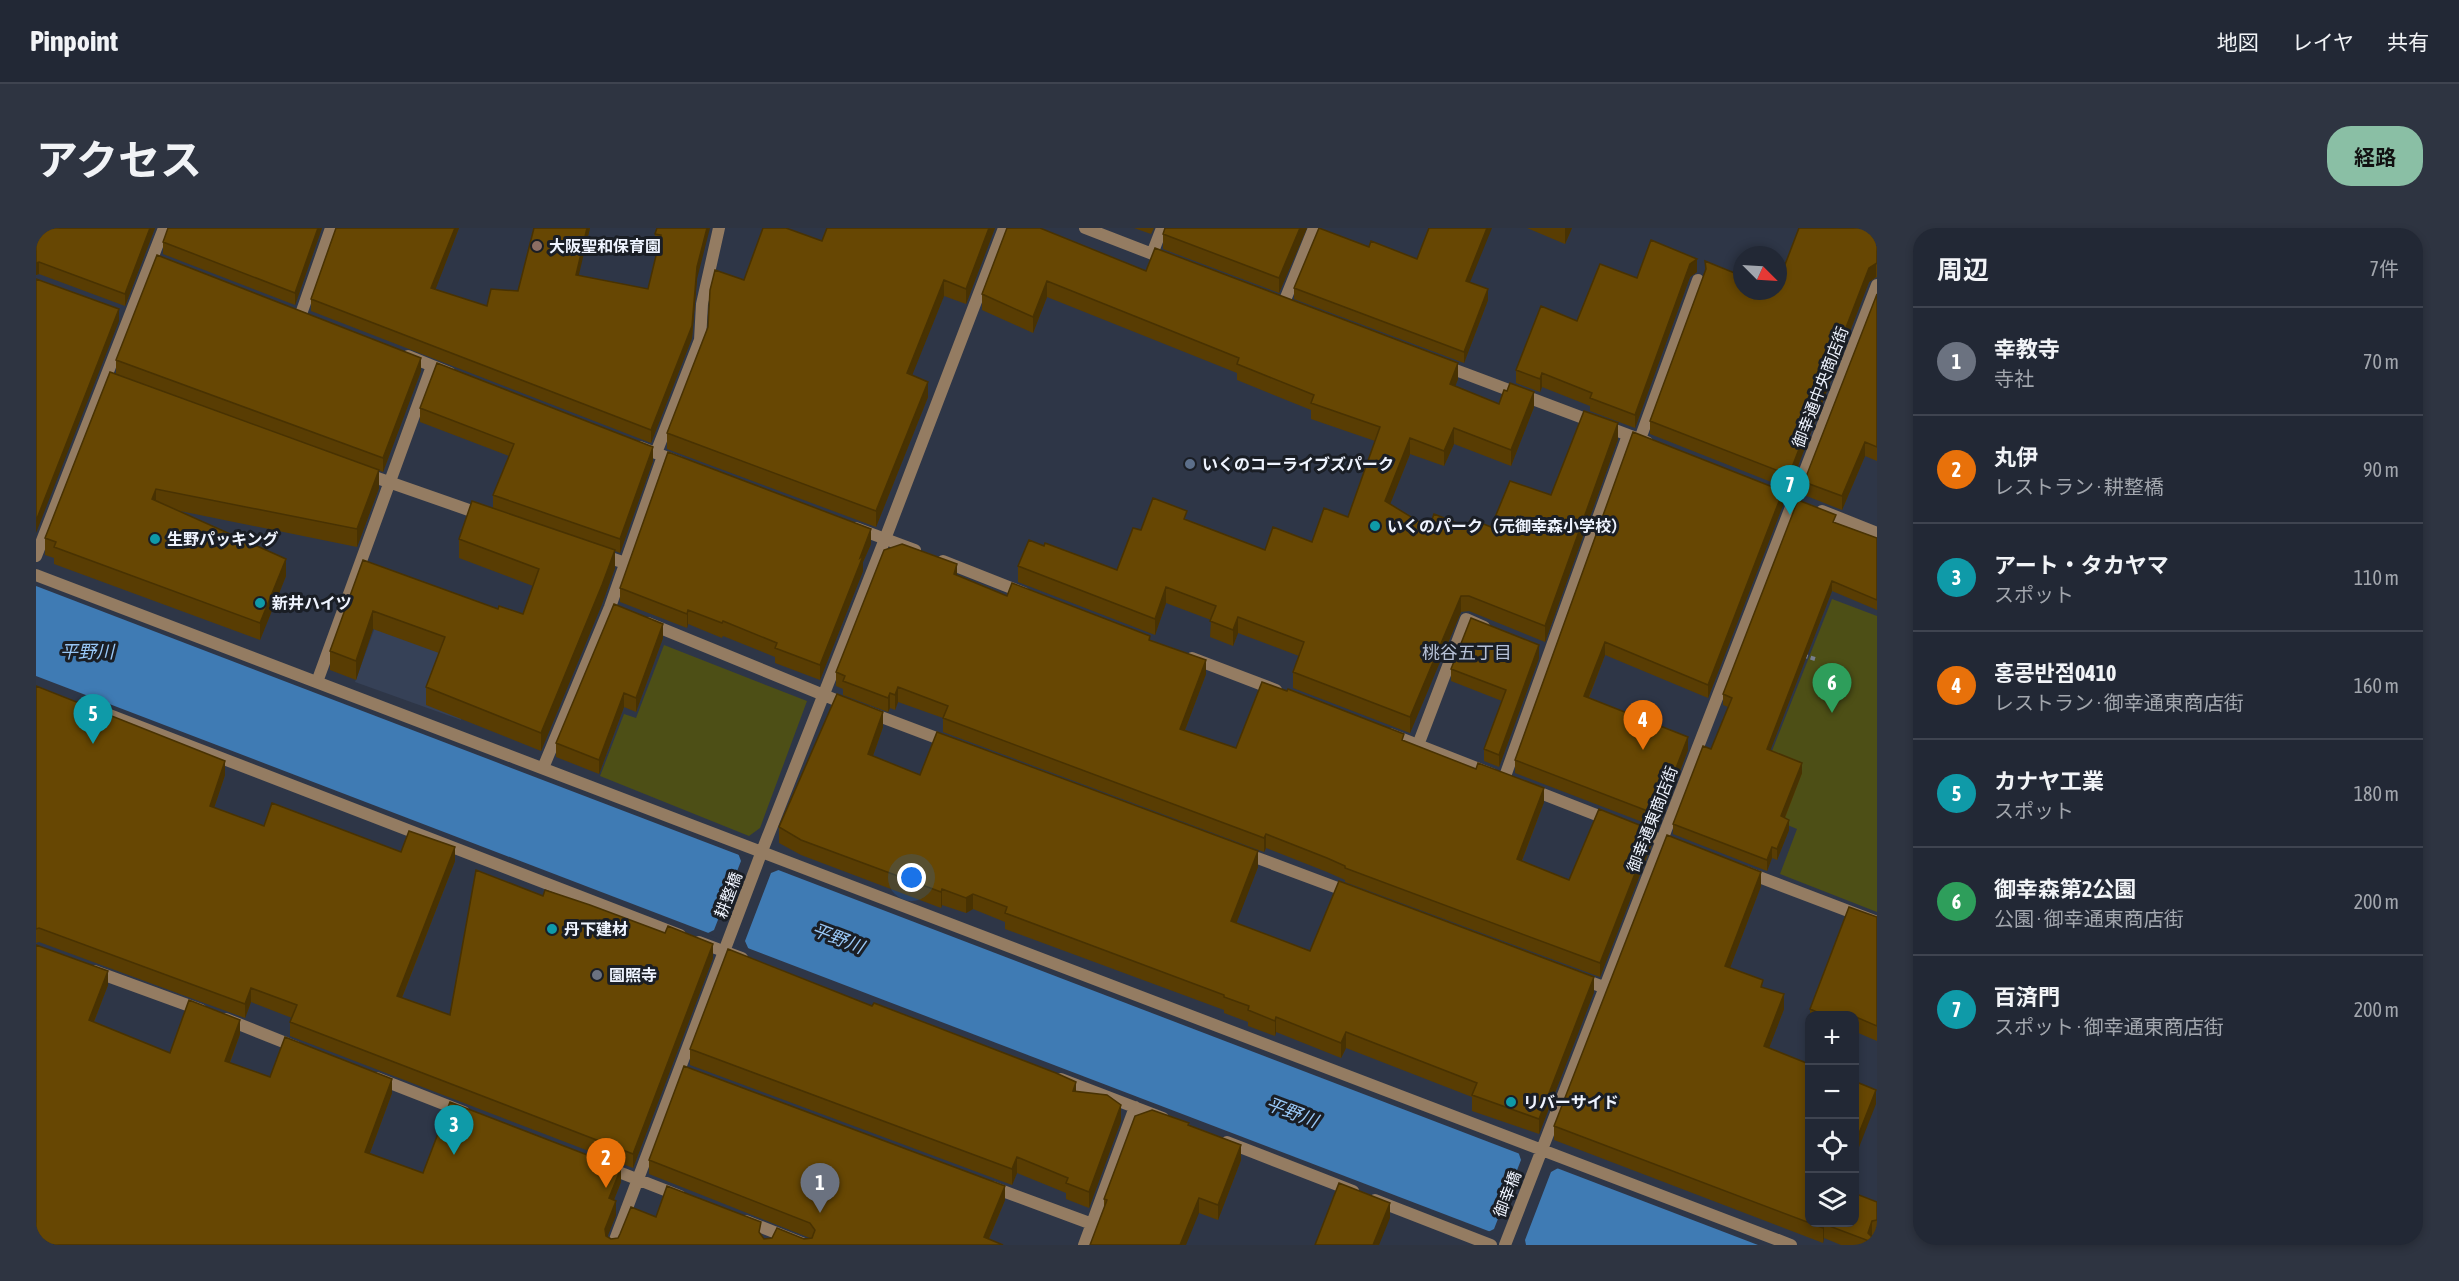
<!DOCTYPE html>
<html lang="ja">
<head>
<meta charset="utf-8">
<style>
  body { margin:0; font-family:"Asap Condensed","Noto Sans JP","Noto Sans KR",sans-serif; background:#2e3441; color:#f1f3f6 }
  .controls { position:absolute; right:18px; bottom:18px; display:grid; overflow:hidden; border-radius:12px; box-shadow:0 3px 9px #0003 }
  .controls button { width:54px; height:54px; display:grid; place-items:center; padding:0; border:0; border-bottom:2px solid #3f4450; background:#222835; color:#f1f3f6; font:30px sans-serif }
  .compass { position:absolute; left:1697px; top:18px; width:54px; height:54px; border-radius:50%; background:#222835; box-shadow:0 3px 9px #0003; rotate:114deg }
  .you { position:absolute; left:876px; top:650px; width:21px; height:21px; margin:-15px; border:4px solid #fff; border-radius:50%; background:#1a73e8; box-shadow:0 0 0 9px #1a73e833 }
  .badge { display:grid; place-items:center; width:39px; height:39px; border-radius:50%; background:#8abfa5; color:#fff; font-size:20px; font-weight:700 }
  .pin { position:absolute; translate:-50% -50px; filter:drop-shadow(0 2px 3px #0008) }
  .pin::after { content:''; position:absolute; top:32px; width:21px; height:18px; background:inherit; clip-path:polygon(0 0,100% 0,50% 100%) }
  .list { margin:0; padding:0; list-style:none }
  h2 { display:flex; justify-content:space-between; align-items:center; height:78px; margin:0; padding:0 24px; font-size:26px }
  h2 small { font-size:20px; font-weight:400; color:#a2a6ad }
  .list li { display:grid; grid-template-columns:39px 1fr auto; gap:18px; align-items:center; box-sizing:border-box; height:108px; padding:0 24px; border-top:2px solid #3f4450 }
  .list b { display:block; font-size:22px; white-space:nowrap }
  .list p { margin:0; font-size:20px; white-space:nowrap; color:#a2a6ad }
  .list em { font-size:20px; font-style:normal; color:#a2a6ad }
  .icon { flex:none; width:33px; height:33px; fill:none; stroke:currentColor; stroke-width:2; stroke-linecap:round; stroke-linejoin:round }
  .map { position:relative; flex:none; width:1841px; height:1017px; overflow:hidden; border-radius:24px }
  header { display:flex; align-items:center; gap:36px; box-sizing:border-box; height:84px; padding:0 30px; background:#222835; border-bottom:2px solid #3f4450 }
  header strong { font-size:28px }
  nav { display:flex; gap:33px; margin-inline-start:auto; font-size:21px }
  .intro { display:flex; align-items:center; justify-content:space-between; box-sizing:border-box; height:144px; padding:0 36px }
  h1 { margin:0; font-size:42px }
  .button { padding:15px 27px; border-radius:24px; background:#8abfa5; color:#111; font-size:21px; font-weight:700 }
  main { display:flex; gap:36px; padding:0 36px }
  aside { flex:1; background:#222835; border-radius:24px; box-shadow:0 3px 9px #0003 }
  .map>svg:first-child { display:block }
  .built { fill:#364157 }
  .green { fill:#4d4f16 }
  .water { fill:#3f7bb4 }
  .pier { fill:#2e3647 }
  .lines { fill:none; stroke-linecap:round; stroke-linejoin:round }
  .path { stroke:#777e8d; stroke-width:4; stroke-dasharray:6 3; stroke-linecap:butt }
  .minor { stroke:#947c62; stroke-width:12 }
  .wall { fill:#593d03 }
  .shaded-wall { fill:#483202 }
  .building { fill:#674703; stroke:#483202; stroke-width:1.5 }
  .education-dot { fill:#8d6e63; stroke:#1a1e25; stroke-width:2 }
  .service-dot { fill:#5c6f8a; stroke:#1a1e25; stroke-width:2 }
  .culture-dot { fill:#0f9aa8; stroke:#1a1e25; stroke-width:2 }
  .worship-dot { fill:#6b7280; stroke:#1a1e25; stroke-width:2 }
  .labels { text-anchor:middle; dominant-baseline:central; stroke-width:6; stroke-linejoin:round; paint-order:stroke }
  .poi-label { font-size:16px; font-weight:bold; fill:#eff4ff; stroke:#1a1e25; text-anchor:start }
  .street-label { font-size:16px; fill:#eff4ff; stroke:#1a1e25 }
  .water-label { font-size:18px; font-style:italic; fill:#99c8f7; stroke:#1a1e25 }
  .neighbourhood-label { font-size:18px; fill:#b7c1d6; stroke:#1a1e25 }
</style>
</head>
<body>
<header>
<strong>Pinpoint</strong>
<nav><a>地図</a><a>レイヤ</a><a>共有</a></nav>
</header>
<div class="intro"><h1>アクセス</h1><a class="button">経路</a></div>
<main>
<div class="map">
<svg width="1841" height="1017" viewBox="0 0 1841 1017">
  <rect width="100%" height="100%" fill="#2e3647"/>
  <path class="built" d="M354,358l106,39 -35,95 -106,-38z"/>
  <path class="green" d="M1796,371l45,17v296l-97,-38 17,-45 -48,-20z
    M628,417l143,56 -47,127 -11,8 -149,-60 24,-62 12,4z"/>
  <path class="water" d="M0,358l1722,659h-233l-1489,-569z"/>
  <path class="pier" d="M702,625l43,16 -10,4 -26,68 4,9 -43,-16 8,-4 27,-69z
    M1482,923l42,16 -9,5 -26,68 1,5h-8l-32,-12 8,-4 27,-69z"/>
  <g class="lines">
    <path class="path" d="M1766,427l13,4"/>
    <path class="minor" d="M1049,0l83,32
      M1116,26l10,-26
      M1247,77l31,-77
      M265,86l30,-86
      M372,128l42,17
      M1409,138l202,76
      M1604,211l58,-159
      M604,219l39,15
      M620,225l44,-113 2,-36 17,-76
      M327,245l120,42
      M1786,283l55,22
      M820,300l59,22
      M566,327l23,8
      M0,328l128,-328
      M907,333l81,32
      M0,347l1755,670
      M612,395l200,82
      M1156,430l84,32
      M281,454l115,-316
      M53,479l591,228
      M832,484l82,31
      M1354,506l102,40
      M1382,517l48,-126 18,8
      M507,540l67,-161 53,-151
      M1468,551l124,-344
      M1494,561l82,32
      M1600,602l43,17
      M1208,625l107,40
      M1710,644l131,50
      M663,714l43,16
      M58,743l107,39
      M1543,750l27,10
      M190,791l70,28
      M341,850l87,34
      M1025,851l102,39
      M1191,914l126,49
      M570,939l74,29
      M956,959l100,37
      M1339,972l116,45
      M710,993l61,24
      M577,1017l149,-394 123,-312 119,-311
      M1048,1017l51,-138
      M1469,1017l372,-960"/>
  </g>
  <path class="wall" d="M0,0h119l-30,78 -86,-32 -3,1z
    M132,0h154l-27,77 -132,-51v-12z
    M300,0h123l-24,62 52,16 31,-15 16,-63h56l-12,47 70,14 11,-42 -4,-1v-12l2,-6 40,51 -5,59 -41,105 -340,-132v-12z
    M959,0l-29,76 -22,-8 -32,79 16,22 -52,130 -209,-78v-16l77,-153 78,-39z
    M971,0l139,43 312,108 -3,7 44,18 35,3 -23,59 -57,-22 -10,22 -34,-12 -20,50 39,24 62,-1 60,-32 67,-56 -73,203 -76,-31 -8,1 -51,121 -117,-45v-16l6,-16 -61,-23 -5,13 -23,-9 1,-17 -45,-17 -11,32 -137,-53v-16l26,-20 73,24 24,-40 46,-10 78,30 47,-8 36,-25 27,-76 -64,-22v-9l-74,-30v-7l-190,-76 -14,36 -51,-23v-16z
    M1098,0h20l-3,6z
    M1271,0l-28,65 -116,-44v-15z
    M1491,0h45l-7,16z
    M1841,0v49l-8,5 -80,207 -139,-55v-13l55,-149v-11l73,30z
    M1333,19l101,36 18,17 -24,63 -170,-64v-11z
    M1661,44l-7,5 -55,151 -45,-17v-5l-48,-19 -2,5 -24,-9v-13l61,-49 60,-43z
    M1841,66v167l-12,-5 -23,54 -38,-15v-13z
    M80,132l305,11 -38,101 -267,-98z
    M74,144l269,116 -22,59 -177,-36 106,65 -26,64 -206,-76v-6l-9,-3v-17z
    M384,180l233,53 -33,92 -5,-2v17l-13,36 -61,147 -115,-46v-18l13,-34 -66,-24 -17,51 -26,-10v-19l33,-91 135,49 25,5 10,-28 -74,-28v-19l34,-31v-13l16,-39 -89,-34z
    M1597,204l150,73 -75,193 -103,-43 -16,43 99,52 -30,78 -143,-55v-13z
    M1800,295l41,15v72l-45,-19 -62,159 32,23 -17,45 4,12 -12,30 -5,-2 -5,13 -94,-37v-10l38,-75 17,-42 -5,-2v-11z
    M835,316l-8,18v9l-43,109 -45,-17v-6l-52,-21 -1,2 -34,-14 -1,4 -67,-26v-14z
    M921,348l50,20 143,44 56,34 -21,56 51,18 168,-7 140,61 -22,59 47,19 83,-36 -52,133 -255,-95v-2l-18,-8 -61,-24 -2,4 -321,-120v-14l-45,-16 -3,8 -5,-2 -2,4 -45,-17v-6l-7,-3v-14z
    M627,410l-27,74 -12,-5 -25,67 -43,-17v-14z
    M1503,430l-40,109 -15,-6v-12l18,-48 -51,-20v-12z
    M0,458l189,89 -11,33 50,18 137,26 54,9 -53,137 48,17 93,-119 170,62 -80,210 -343,-132v-14l2,-4 -41,-16 -6,16 -206,-76 -3,1z
    M847,499l-10,29 47,19 338,92 -22,56 74,28 284,41 -55,142 -67,-23v-14l-126,-49 -5,10 -65,-26 -1,4 -27,-10v-4l-24,-9v-3l-219,-81v-7l-32,-13 -7,4 -24,-8 -1,3 -140,-53 -22,-12v-16z
    M1725,658l-31,82 33,19 21,22 -15,39 40,174 68,-20v33l-5,1v1l1,1h4v7h-36l-17,-7 -1,5 -269,-103v-14z
    M1841,689v124l-21,-9 -2,-16h-44v-7z
    M0,717l72,40 -14,37 76,31 70,-19 -10,29 40,14 122,16 -22,60 53,20 198,9 -7,18 2,15 -9,22 4,2 7,-1 38,-21 105,18 3,4 46,-1 -161,-64v-14l356,40 -16,39 -953,6z
    M654,821l386,43 45,29 -32,87 -23,-9v-6l-49,-20 -5,12 -322,-120z
    M1153,898l52,34 -23,60 -19,-7 -95,-4v-10z"/>
  <path class="shaded-wall" d="M114,0h5l-30,78v-12z
    M282,0h4l-27,77v-12z
    M419,0h4l-28,73v-13z
    M551,0h3l-14,59v-12z
    M671,0h3l-13,51 -5,59 -41,105v-13l46,-163z
    M953,0h6l-29,76v-15z
    M1264,0h7l-28,65v-15z
    M1451,0h5l-26,64v-11z
    M1529,0h7l-7,16z
    M1661,31v13l-7,5 -55,151v-13l55,-151z
    M3,34v12l-3,1v-12z
    M1840,35v14l-7,5 -80,207v-14l80,-207z
    M908,52v16l-37,92v-15z
    M1011,53v16l-14,36v-16z
    M1452,61v11l-24,63v-11z
    M83,81v12l-83,212v-12z
    M385,130v13l-38,101v-14z
    M1422,135v16l-8,21v-16z
    M1506,145v14l-2,5v-13z
    M892,154v15l-52,130v-16z
    M1498,164v15l-23,59v-16z
    M1582,195v16l-73,203v-16z
    M1418,200v16l-10,22v-15z
    M1374,210v16l-25,63v-16z
    M1829,214v14l-23,54v-14z
    M617,219v14l-33,92v-14z
    M343,242v18l-22,59v-18z
    M120,261v18l-4,-8z
    M1747,263v14l-75,193v-13z
    M835,301v15l-8,18v9l-43,109v-15z
    M579,322v18l-13,36 -61,147v-18z
    M250,331v17l-26,64v-17z
    M921,336v14l-3,-4z
    M1796,353v10l-65,168v-10z
    M1130,359v16l-11,32v-16z
    M1425,368v16l-51,121v-16z
    M652,382v14l-1,4v-14z
    M337,383v18l-17,51v-19z
    M1202,389v16l-5,13v-16z
    M627,396v14l-27,74v-14z
    M1569,414v13l-21,54v-13z
    M1503,417v13l-40,109v-12z
    M1170,432v14l-26,69v-14z
    M862,459v15l-3,8v-15z
    M588,465v14l-25,67v-14z
    M854,465v15l-2,4v-14z
    M847,484v15l-15,43v-16z
    M1652,509v13l-30,78v-13z
    M189,533v14l-15,45v-14z
    M1766,535v10l-21,54v-11z
    M1508,560v14l-27,71v-14z
    M1753,592v10l-12,30v-11z
    M1616,602v14l-52,133v-14z
    M1230,606v14l-2,4v-14z
    M419,619v14l-58,149v-14z
    M1736,619v11l-5,13v-11z
    M1222,623v16l-27,70v-16z
    M1725,644v14l-36,95v-15z
    M906,661v16l-1,3v-16z
    M937,666v15l-7,4v-15z
    M677,716v14l-80,210v-14z
    M72,743v14l-19,49v-14z
    M1558,749v15l-55,142v-15z
    M215,760v14l-6,16v-14z
    M1748,766v15l-20,52v-15z
    M1240,789v15l-1,4v-15z
    M1820,789v15l-2,3v-14z
    M204,792v14l-15,41v-14z
    M1310,804v16l-5,10v-15z
    M356,851v14l-27,73v-14z
    M1040,854v16l-3,-7z
    M1840,862v14l-22,56v-14z
    M1085,877v16l-32,87v-16z
    M1205,917v15l-23,60v-15z
    M981,929v16l-5,12v-16z
    M585,940v14l-12,30v-14z
    M969,958v14l-19,45 -2,-8z
    M1163,970v15l-13,32h-6z
    M580,973v14l-11,28v-14z
    M1354,975v15l-11,27h-6z
    M1836,993v15l-2,5 -2,-8z
    M1788,996v14l-1,5v-15z"/>
  <path class="building" d="M0,0h114l-25,66 -86,-32 -3,1z
    M132,0h150l-23,65 -132,-51z
    M300,0h119l-24,60 56,18 4,-17 27,2 16,-63h53l-11,47 72,14 13,-54 -6,-1 2,-6h50l-10,39 -5,59 -41,104 -340,-131z
    M727,0h23l36,13 5,-13h162l-23,61 -22,-9 -37,93 21,9 -52,129 -209,-78 41,-106 2,-37 5,-20 29,10z
    M971,0h33l106,43 9,-23 303,115 -8,21 49,20 5,-14 3,1 3,-8 24,9 -23,58 -57,-22 -10,23 -34,-13 -25,63 44,27 5,-14 33,13 4,-8 20,8 19,-46 41,14 33,-84 34,12 -73,203 -76,-30h-8l-51,121 -117,-45 11,-30 -66,-25 -5,13 -23,-9 6,-15 -50,-19 -11,32 -137,-53 11,-26 15,6 1,-3 72,27 16,-42 8,2 12,-32 34,13 -3,8 81,31 8,-23 39,15 12,-34 24,9 32,-90 -69,-24 3,-8 -77,-31 2,-6 -192,-77 -14,36 -51,-23z
    M1129,0h135l-21,50 -116,-44z
    M1283,0l50,19 2,-6 46,18 12,-31h58l-21,53 22,8 -24,63 -170,-64z
    M1763,0h78v35l-8,5 -80,207 -139,-54 56,-152 -1,-8 37,15v15h36v-8z
    M1615,12l46,19 -7,5 -55,151 -45,-17 2,-5 -50,-20 -2,6 -24,-9 25,-64 36,15 23,-57 37,14z
    M121,27l264,103 -38,100 -267,-98z
    M0,51l83,30 -83,212z
    M1841,66v153l-12,-5 -23,54 -38,-14z
    M401,135l216,84 -33,92 -127,-44 21,-51 -94,-36z
    M74,144l269,98 -22,59 -201,-40 -4,10 134,60 -26,64 -206,-76 2,-5 -11,-4z
    M1597,204l150,59 -75,194 -103,-43 -21,54 104,41 -30,78 -143,-55z
    M632,224l203,77 -11,29 3,-2 -43,109 -45,-17 2,-5 -54,-22 -1,2 -34,-13 -1,4 -67,-26z
    M1762,272l38,15 -3,7 44,16v62l-45,-19 -65,168 35,14 -21,53 8,4 -12,29 -5,-2 -5,13 -94,-36 30,-78 8,3 21,-51 -9,-4z
    M436,273l143,49 -13,35 -61,148 -115,-46 19,-50 -72,-26 -17,50 -26,-10 33,-91 135,49 1,-3 24,8 16,-45 -80,-30z
    M866,316l55,20 -3,10 53,22 5,-13 138,53 -1,4 57,20 -26,69 56,19 26,-66 25,9 1,-2 116,45 -2,6 74,29 2,-6 66,25 -27,71 52,21 30,-71 53,21 -52,133 -255,-95v-2l-18,-8 -61,-24 -2,4 -321,-120 5,-12 -50,-19 -3,8 -5,-2 -2,5 -45,-17 2,-5 -9,-4 48,-122z
    M578,376l49,20 -27,74 -12,-5 -25,67 -43,-17z
    M1435,390l68,27 -40,110 -15,-6 22,-59 -55,-21z
    M0,458l189,75 -15,45 54,20 8,-23 129,49 8,-21 46,16 -58,149 53,19 26,-145 67,26 2,-6 45,15 75,28 3,-7 45,18 -80,210 -343,-132 7,-17 -46,-17 -6,16 -206,-76 -3,1z
    M801,466l46,18 -15,42 52,21 17,-43 321,119 -27,70 79,30 29,-70 255,96 -55,142 -67,-24 5,-12 -131,-51 -5,11 -65,-26 -1,4 -27,-11 1,-4 -25,-9v-2l-219,-82 2,-6 -34,-13 -7,4 -24,-9 -1,3 -140,-52 -22,-13z
    M1631,607l94,37 -36,94 38,14 -2,7 23,7 -20,52 45,18v158h45v-29l23,9v18l-5,1 -4,12 5,5h4v6l-53,-20 -1,4 -269,-102z
    M1813,679l28,10v109l-21,-9 -2,4v-5h-28l-16,-7z
    M0,717l72,26 -19,49 81,33 19,-53 51,20 -15,41 45,16 15,-40 107,42 -27,73 58,21 27,-71 171,66 -12,30 7,3 -11,28 1,7 5,3 7,-1 2,-4 11,-27 25,10 11,-31 94,36 -2,10 5,7 8,-1 5,-10 27,11 8,-1 3,-8 -5,-7 -161,-63 35,-94 321,120 -21,51 19,8h-967z
    M692,721l144,57 2,-3 182,70 20,9 -3,9 34,4 14,10 -32,87 -23,-9 2,-5 -51,-21 -5,12 -322,-120z
    M1818,853l22,9 -22,56z
    M1116,882l37,13 -1,2 53,20 -23,60 -19,-7 -19,47h-90l17,-45 -3,-1 31,-83z
    M1303,955l51,20 -17,42h-58z"/>
  <circle class="education-dot" cx="501" cy="18" r="6"/>
  <circle class="service-dot" cx="1154" cy="236" r="6"/>
  <g class="culture-dot">
    <circle cx="1339" cy="298" r="6"/>
    <circle cx="119" cy="311" r="6"/>
    <circle cx="224" cy="375" r="6"/>
    <circle cx="516" cy="701" r="6"/>
    <circle cx="1475" cy="874" r="6"/>
  </g>
  <circle class="worship-dot" cx="561" cy="747" r="6"/>
  <g class="labels">
    <g class="poi-label">
      <text x="513" y="18">大阪聖和保育園</text>
      <text x="1166" y="236">いくのコーライブズパーク</text>
      <text x="1351" y="298">いくのパーク（元御幸森小学校）</text>
      <text x="131" y="311">生野パッキング</text>
      <text x="236" y="375">新井ハイツ</text>
      <text x="528" y="701">丹下建材</text>
      <text x="573" y="747">園照寺</text>
      <text x="1487" y="874">リバーサイド</text>
    </g>
    <g class="street-label">
      <text transform="translate(1784 159) rotate(-69)">御幸通中央商店街</text>
      <text transform="translate(1616 591) rotate(-69)">御幸通東商店街</text>
      <text transform="translate(692 667) rotate(-69)">耕整橋</text>
      <text transform="translate(1471 966) rotate(-69)">御幸橋</text>
    </g>
    <g class="water-label">
      <text x="51" y="423">平野川</text>
      <text transform="translate(802 710) rotate(21)">平野川</text>
      <text transform="translate(1256 884) rotate(21)">平野川</text>
    </g>
    <g class="neighbourhood-label">
      <text x="1431" y="424">桃谷五丁目</text>
    </g>
  </g>
</svg>
<div class="controls">
<button>+</button>
<button>−</button>
<button><svg class="icon" aria-label="locate" viewBox="0 0 24 24"><circle cx="12" cy="12" r="6"/><path d="M12 2v4M12 18v4M2 12h4M18 12h4"/></svg></button>
<button><svg class="icon" aria-label="layers" viewBox="0 0 24 24"><path d="M12 4l9 5-9 5-9-5zM3 14l9 5 9-5"/></svg></button>
</div>
<svg class="compass" viewBox="-18 -18 36 36"><path d="M0-13l5 13h-10z" fill="#e53935"/><path d="M0 13l5-13h-10z" fill="#a2a6ad"/></svg>
<div class="you"></div>
<div class="pin badge" style="left:784px;top:985px;background:#6b7280">1</div>
<div class="pin badge" style="left:570px;top:960px;background:#e8710a">2</div>
<div class="pin badge" style="left:418px;top:927px;background:#0f9aa8">3</div>
<div class="pin badge" style="left:1607px;top:522px;background:#e8710a">4</div>
<div class="pin badge" style="left:57px;top:516px;background:#0f9aa8">5</div>
<div class="pin badge" style="left:1796px;top:485px;background:#2e9e5b">6</div>
<div class="pin badge" style="left:1754px;top:287px;background:#0f9aa8">7</div>
</div>
<aside>
<h2>周辺<small>7件</small></h2>
<ul class="list">
<li><span class="badge" style="background:#6b7280">1</span><div><b>幸教寺</b><p>寺社</p></div><em>70 m</em></li>
<li><span class="badge" style="background:#e8710a">2</span><div><b>丸伊</b><p>レストラン · 耕整橋</p></div><em>90 m</em></li>
<li><span class="badge" style="background:#0f9aa8">3</span><div><b>アート・タカヤマ</b><p>スポット</p></div><em>110 m</em></li>
<li><span class="badge" style="background:#e8710a">4</span><div><b>홍콩반점0410</b><p>レストラン · 御幸通東商店街</p></div><em>160 m</em></li>
<li><span class="badge" style="background:#0f9aa8">5</span><div><b>カナヤ工業</b><p>スポット</p></div><em>180 m</em></li>
<li><span class="badge" style="background:#2e9e5b">6</span><div><b>御幸森第2公園</b><p>公園 · 御幸通東商店街</p></div><em>200 m</em></li>
<li><span class="badge" style="background:#0f9aa8">7</span><div><b>百済門</b><p>スポット · 御幸通東商店街</p></div><em>200 m</em></li>
</ul>
</aside>
</main>
</body>
</html>
